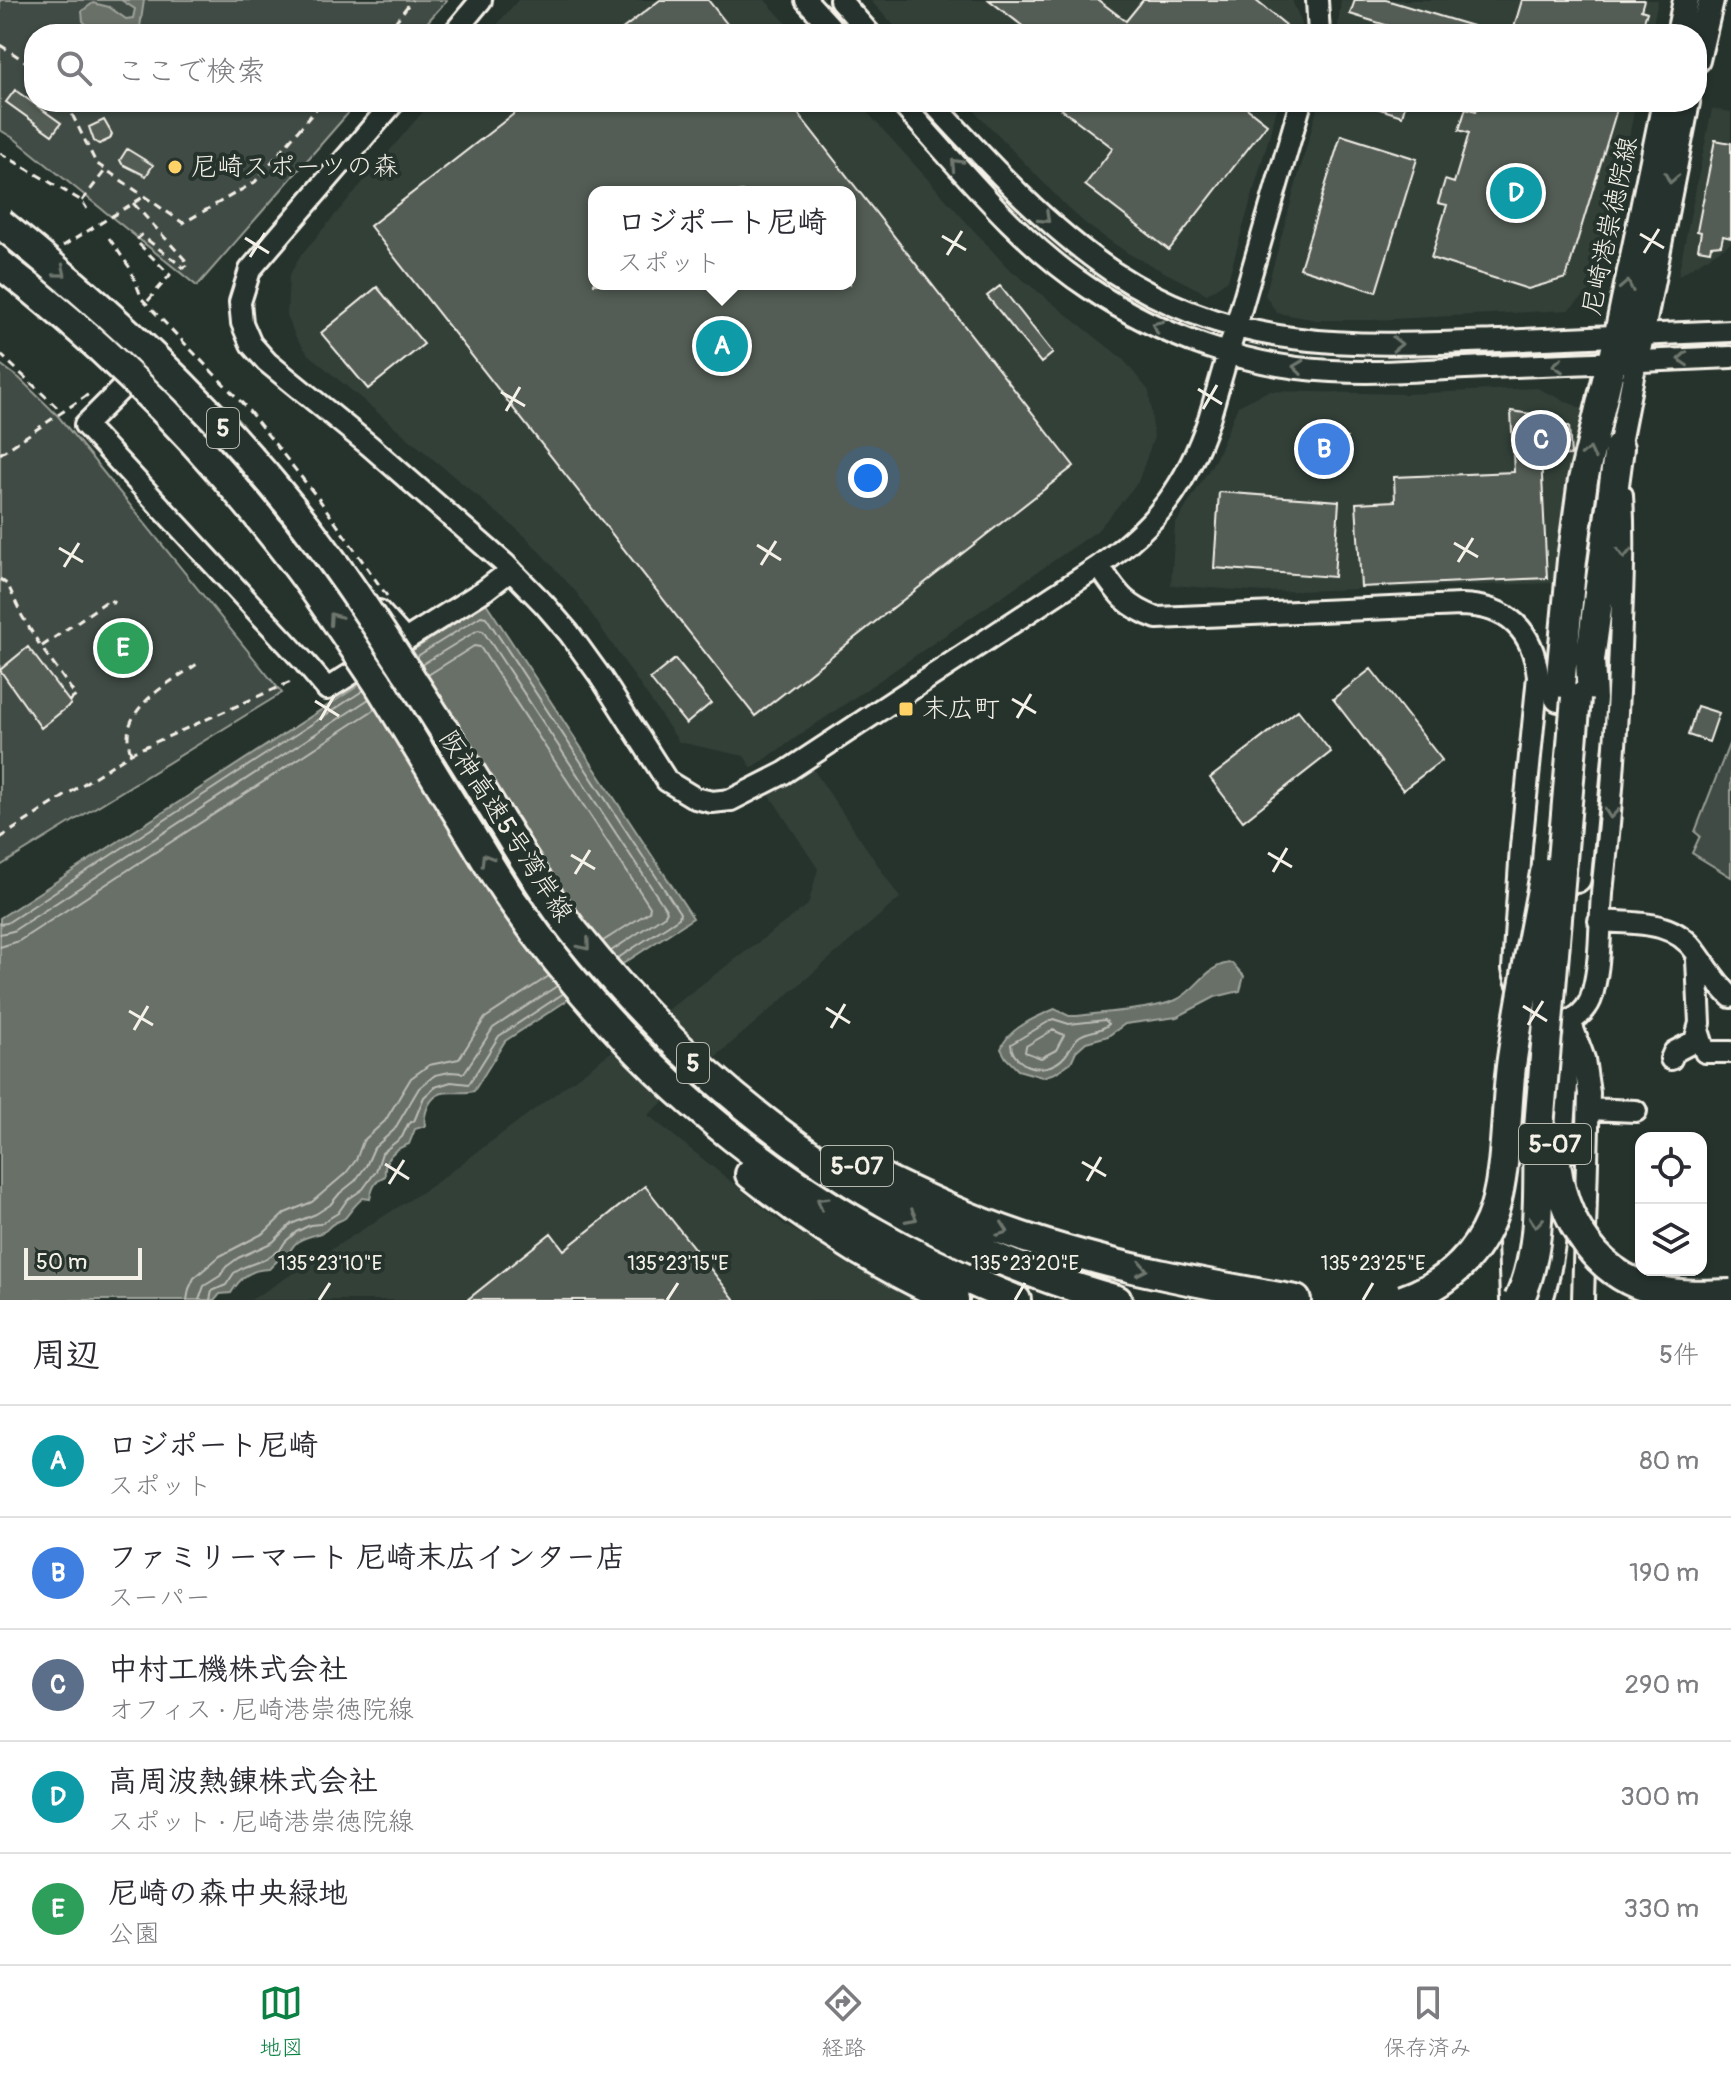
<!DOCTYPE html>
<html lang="ja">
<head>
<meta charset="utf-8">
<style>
  body { margin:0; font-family:Pangolin,"Klee One",sans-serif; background:#f2f2f3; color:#2b2b33 }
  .controls { position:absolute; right:24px; bottom:24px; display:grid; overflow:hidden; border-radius:16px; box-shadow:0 2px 6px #0004 }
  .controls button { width:72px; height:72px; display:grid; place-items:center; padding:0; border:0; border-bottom:2px solid #e1e1e2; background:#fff; color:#2b2b33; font:40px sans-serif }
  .scale { position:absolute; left:24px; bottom:20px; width:118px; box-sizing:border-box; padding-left:8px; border:4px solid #f4f1e8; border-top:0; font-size:22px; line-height:28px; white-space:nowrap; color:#f4f1e8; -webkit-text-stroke:6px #26332d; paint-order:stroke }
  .you { position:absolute; left:868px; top:478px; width:28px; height:28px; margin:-20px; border:6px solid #fff; border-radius:50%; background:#1a73e8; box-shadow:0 0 0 12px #1a73e833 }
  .badge { display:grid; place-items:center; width:52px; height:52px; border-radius:50%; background:#0b8043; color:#fff; font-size:26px; font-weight:700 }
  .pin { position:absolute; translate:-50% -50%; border:4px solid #fff; box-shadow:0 2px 8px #0006 }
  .popup { position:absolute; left:588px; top:186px; width:268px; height:104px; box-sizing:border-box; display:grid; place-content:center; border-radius:16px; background:#fff; filter:drop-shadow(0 2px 6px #0005); font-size:26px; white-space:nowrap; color:#7c7c81 }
  .popup b { font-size:30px; color:#2b2b33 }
  .popup::after { content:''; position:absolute; left:50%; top:100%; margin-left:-16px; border:16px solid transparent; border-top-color:#fff }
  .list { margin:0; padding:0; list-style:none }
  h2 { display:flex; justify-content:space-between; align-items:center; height:104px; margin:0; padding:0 32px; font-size:34px }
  h2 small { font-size:26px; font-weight:400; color:#7c7c81 }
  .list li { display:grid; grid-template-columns:52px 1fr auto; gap:24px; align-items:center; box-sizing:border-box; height:112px; padding:0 32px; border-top:2px solid #e1e1e2 }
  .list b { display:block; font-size:30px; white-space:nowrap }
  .list p { margin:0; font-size:26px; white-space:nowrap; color:#7c7c81 }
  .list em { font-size:26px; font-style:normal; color:#7c7c81 }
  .icon { flex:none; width:44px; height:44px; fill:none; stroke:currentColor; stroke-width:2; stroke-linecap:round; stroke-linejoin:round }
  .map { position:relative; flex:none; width:1731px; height:1300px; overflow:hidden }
  .search { position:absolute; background:#fff; box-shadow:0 2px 6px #0004; left:24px; right:24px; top:24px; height:88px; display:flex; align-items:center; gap:20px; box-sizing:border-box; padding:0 28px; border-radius:32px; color:#7c7c81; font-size:30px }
  .sheet { height:664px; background:#fff }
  nav { display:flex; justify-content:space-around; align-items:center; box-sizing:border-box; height:112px; border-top:2px solid #e1e1e2; background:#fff; font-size:22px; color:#7c7c81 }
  nav a { display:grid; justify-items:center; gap:4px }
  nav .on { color:#0b8043 }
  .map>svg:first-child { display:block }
  .built { fill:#333f39; fill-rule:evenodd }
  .green { fill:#414b45; stroke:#9a9e96; stroke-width:2 }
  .water { fill:#676f68; stroke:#9fa39b; stroke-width:2 }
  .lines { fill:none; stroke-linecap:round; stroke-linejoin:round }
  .shore { stroke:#bcbdb5; stroke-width:2 }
  .building { fill:#525c55; stroke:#f4f1e8; stroke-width:2; fill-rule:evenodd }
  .minor-casing { stroke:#f4f1e8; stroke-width:26 }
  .major-casing { stroke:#f4f1e8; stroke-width:30 }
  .highway-casing { stroke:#f4f1e8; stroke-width:34 }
  .path { stroke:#f4f1e8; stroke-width:3; stroke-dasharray:8 6; stroke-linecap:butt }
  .minor { stroke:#26332d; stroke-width:20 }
  .major { stroke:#26332d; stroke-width:24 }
  .highway { stroke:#26332d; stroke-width:28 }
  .highway-bridge-casing { stroke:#f4f1e8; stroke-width:34; stroke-linecap:butt }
  .highway-bridge { stroke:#26332d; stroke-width:28 }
  .oneway { stroke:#6e766e }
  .ticks { fill:none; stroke:#f4f1e8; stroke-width:3 }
  .poi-dot { fill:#ffd166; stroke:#26332d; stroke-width:3 }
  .labels { text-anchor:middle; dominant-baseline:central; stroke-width:8; stroke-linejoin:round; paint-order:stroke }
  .shield { fill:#26332d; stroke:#b6b8b0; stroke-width:2 }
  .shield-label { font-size:24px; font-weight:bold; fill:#f4f1e8 }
  .poi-label { font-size:26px; fill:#f4f1e8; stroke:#26332d; text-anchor:start }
  .street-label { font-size:26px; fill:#f4f1e8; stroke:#26332d }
  .ticks-label { font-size:20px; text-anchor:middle; fill:#f4f1e8; stroke:#26332d; stroke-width:8; stroke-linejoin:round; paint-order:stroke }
</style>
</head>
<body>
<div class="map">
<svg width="1731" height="1300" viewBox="0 0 1731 1300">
  <rect width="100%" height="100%" fill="#26332d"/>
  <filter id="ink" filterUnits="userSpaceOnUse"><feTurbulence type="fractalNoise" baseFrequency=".0125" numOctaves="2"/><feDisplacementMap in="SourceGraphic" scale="16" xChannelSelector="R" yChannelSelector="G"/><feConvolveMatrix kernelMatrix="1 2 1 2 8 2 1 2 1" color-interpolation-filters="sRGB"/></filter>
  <g filter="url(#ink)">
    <path class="built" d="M518,0h247l31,34h-307z
      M870,0h422l10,24 -3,10h-397z
      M1341,0h317l-7,34h-314z
      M431,102h427l149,165 116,92 26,32 5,46 -16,45 -41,49 -345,237 -8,-12 -65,-14 -102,-149 -51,-56 -218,-183 -13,-18 -8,-21 2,-39 12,-21zM594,192h256v92h-256z
      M966,102h313l-51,178 -21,14 -78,-40 -42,-29 -22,-20z
      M1319,102h317l-36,181 -32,27 -196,10h-55l-40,-7 -12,-18z
      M1712,109l19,3v131l-53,33z
      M1537,388l48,22 -30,173 -291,9 -93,-7 4,-60 41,-67 22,-52 30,-15 138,3z
      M811,766l89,132 -252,217 137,110 133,75h-667l182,-115 375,-280 10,-36 -49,-75z"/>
    <path class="green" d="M0,0h447l-30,34h-383v68h324l-161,184 -182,-147 -15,-9z
      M0,364l19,14 39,38 224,277 -282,173z
      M1731,739v138l-39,-24 8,-17 -5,-4z"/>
    <path class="water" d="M121,0h23l-5,34h-44l-12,-13 -1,-10 11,-8 16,4 17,12 7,-1 2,-9z
      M486,603l207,315 -188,123 -31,50c-18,5 -35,-7 -46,15 -3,8 -4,12 -3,20l-10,3 -6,15c-15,5 -26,15 -24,32 -10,5 -13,12 -15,23l-7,-1c-8,6 -12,13 -18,20 -4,3 -8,3 -12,6 -4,2 -6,7 -10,8 -18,7 -28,4 -36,26l-8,1 -10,10c-19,0 -29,9 -38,24l-11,1 -5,6h-215v-382z
      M1232,963l12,13 -4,15 -25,6 -38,20 -52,7 -17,12 -22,6 -10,9 -5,11 -16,11 -13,4 -24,-7 -12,-12 -5,-9c6,-20 35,-32 54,-40l14,7h8c25,-4 77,-6 99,-16 22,-10 30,-36 56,-37z"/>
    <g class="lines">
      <path class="shore" d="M416,657l65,-41 5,1 194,296 -1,5 -61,40
        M421,665l57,-35 5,1 184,280 -2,4 -54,36
        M428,675l46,-29 6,1 170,260 -1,5 -46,29
        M0,924l7,-1 357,-233
        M0,934l13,-3 356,-232
        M0,947l19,-6 356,-232
        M1053,1019l16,5 36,-4 4,4c-8,8 -20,6 -29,12 -8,6 -9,13 -15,20 -10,12 -28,15 -41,8 -8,-5 -13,-11 -13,-20z
        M1053,1030l11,5 -8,15 -15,8 -16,-6 1,-6z
        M187,1300l2,-11 5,-11 26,-22 44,-23 21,-20 27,-11 34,-29 10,-13 7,-19 22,-20 26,-43 18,-13 30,-6 26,-41 64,-42
        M199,1300l5,-14 16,-10 6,-9 12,-9 35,-16 18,-18 25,-10 14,-9 10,-12 15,-12 11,-15 8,-18 20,-18 25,-42 16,-13 15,-3 14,1 29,-45 64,-42
        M210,1300l2,-9 14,-6 8,-12 10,-6 19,-7 17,-10 5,-8 11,-10 14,-7 10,-1 18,-11 9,-13 16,-11 13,-18 6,-18 20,-16 6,-13 7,-5 9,-22 11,-10 16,-5 18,2 30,-48 65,-43"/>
    </g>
    <path class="building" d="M660,0h48l27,34h-119z
      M989,0h109l28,21 17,-21h112l31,25 -7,9h-246z
      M1355,0h31l103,31 -1,3h-73l-65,-20z
      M1522,0h122l-3,10 6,2 -7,22h-118l-9,-3z
      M15,90l46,33 -9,12 -46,-33z
      M529,102h260l285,364 -319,250 -385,-490zM594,192h256v92h-256z
      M1052,102h187l28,22 -98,126 -84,-65 28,-37z
      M1367,102h39l-4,14 -35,-11z
      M1479,102h126l13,4 -52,172 -38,11 -97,-31 16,-53 -9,-2 7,-23 9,3 15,-50 -10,-3 7,-22 10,3z
      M104,120l8,14 -2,5 -11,5 -5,-3 -5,-14z
      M1341,135l76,24 -41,133 -76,-24z
      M1715,140l16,3v95l-8,-2 -2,9 -10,1 -1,5 -12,-2 3,-17 -4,-1z
      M127,149l26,16 -7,11 -24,-12 -2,-4z
      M1000,286l53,67 -12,10 -54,-67z
      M377,287l47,57 -56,45 -47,-56z
      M1511,411l48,7v8h10l2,29 -30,1 6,122 -186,9 -5,-84 39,-2 -1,-24 120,-5z
      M1303,435l44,3 -2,24 -44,-2z
      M1219,492l120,9 -5,76 -120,-9z
      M28,647l43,57 -30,24 -41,-58z
      M675,659l36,44 -25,21 -36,-45z
      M1371,669l71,91 -39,30 -70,-91z
      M1697,706l22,7 -10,29 -21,-7z
      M1298,710l33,42 -88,69 -33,-43z
      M645,1186l90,114h-268l84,-67 13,17z"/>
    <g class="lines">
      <g class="minor-casing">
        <path id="minor" d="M806,0l31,34
          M840,0l30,34
          M1317,0l2,34
          M453,34l28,-34
          M394,102l-144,168 -10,32 2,21 9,21 16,18 103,84 135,118 39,40 25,29 31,43 67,105 28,17 17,4 19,-2 53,-27 315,-207c58,-42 87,-79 110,-147l92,-317
          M900,102c58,63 117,139 189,186 71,48 157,79 243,83 52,3 105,-2 157,-4 81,-3 161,-6 242,-10
          M932,102c56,61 112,123 181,170 125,82 246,74 387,69 77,-3 154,-6 231,-10
          M162,381l-16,-17 -61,61 220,238 22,26 158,-99 26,-20
          M1620,459l-1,-11 17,-87
          M1099,566c18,27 26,40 58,52l304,-13c47,1 72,25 77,71l-17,171 -8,122c6,24 28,68 59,51 11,-6 19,-17 21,-29 9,-34 6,-73 10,-108 9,-79 14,-157 17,-236 2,-51 5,-101 2,-152
          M379,611l26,29
          M1599,921c36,3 74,-2 97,31 12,16 20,31 35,45
          M1570,1021l14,38 5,34 -6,207
          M1549,1025l17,39 1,21 -5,72
          M1698,1030l7,22h26
          M1671,1059l3,-7 21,-11 5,-18 -3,-63
          M1589,1109l47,2
          M1542,1300c11,-35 14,-70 17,-107"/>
      </g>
      <g class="major-casing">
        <path id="major" d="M1679,34l7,-34
          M1697,60l14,-60
          M1636,361l51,-259
          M1611,363l54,-261"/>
      </g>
      <g class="highway-casing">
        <path id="highway" d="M405,669c33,51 65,102 97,154 23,37 46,76 73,110 140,175 325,307 542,367
          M378,683c29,48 59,96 88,144 15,24 29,49 45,72 131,187 294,316 505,401
          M1559,697l13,-137 11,-80 28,-117
          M1576,878l16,-179 -2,-39 29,-212
          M852,1163c60,30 122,59 186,79 84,27 172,43 258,58
          M750,1174c64,51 130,93 204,126
          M1515,1300l-2,-60 16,-178"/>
      </g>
      <path class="path" d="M386,34l26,-34
        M0,45l34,22
        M66,102l30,61 87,60 72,-41 67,-80
        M0,153l82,48 5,8
        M82,201l22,-29
        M133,203l55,60 -4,5 -43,-33 -5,6 34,34 -23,27
        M109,238l21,30 12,31 103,107 76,96 66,94
        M63,246l82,-50
        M0,354l62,58
        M0,454l89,-60
        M0,579l8,6 14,31 19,31
        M69,701l7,-5 -35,-49 69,-48 3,4 2,-2
        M131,753c-16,-43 36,-68 66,-89
        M0,838l131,-85 164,-73"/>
      <use href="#minor" class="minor"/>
      <use href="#major" class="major"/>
      <use href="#highway" class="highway"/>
      <g class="highway-bridge-casing">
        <path id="highway-bridge" d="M0,223c107,86 207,178 293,286 41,51 76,105 112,160
          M0,264c112,86 209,186 294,298 30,39 56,80 84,121
          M1555,1142c0,65 34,132 101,148 25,6 50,5 75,4
          M1403,1300c40,-14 70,-39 87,-79 18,-41 15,-116 22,-162 9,-63 22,-125 33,-186
          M1519,1300c27,-58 16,-124 21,-185 12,-139 24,-278 36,-417"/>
      </g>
      <use href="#highway-bridge" class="highway-bridge"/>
    </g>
    <defs><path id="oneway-chevron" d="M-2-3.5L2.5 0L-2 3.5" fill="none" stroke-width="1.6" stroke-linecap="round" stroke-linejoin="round" transform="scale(2)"/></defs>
    <g class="oneway">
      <use href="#oneway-chevron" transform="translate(956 164) rotate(-133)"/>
      <use href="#oneway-chevron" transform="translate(1671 178) rotate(101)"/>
      <use href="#oneway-chevron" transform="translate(1045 218) rotate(43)"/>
      <use href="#oneway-chevron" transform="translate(61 272) rotate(40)"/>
      <use href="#oneway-chevron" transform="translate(1627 286) rotate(-78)"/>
      <use href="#oneway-chevron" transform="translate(1157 326) rotate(-156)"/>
      <use href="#oneway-chevron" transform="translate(1397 344) rotate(-1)"/>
      <use href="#oneway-chevron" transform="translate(1683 359) rotate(177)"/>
      <use href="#oneway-chevron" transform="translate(1558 365) rotate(178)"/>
      <use href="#oneway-chevron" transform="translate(1298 367) rotate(-173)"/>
      <use href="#oneway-chevron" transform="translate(1589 453) rotate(-77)"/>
      <use href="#oneway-chevron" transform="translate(1624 553) rotate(92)"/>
      <use href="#oneway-chevron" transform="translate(334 618) rotate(-125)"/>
      <use href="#oneway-chevron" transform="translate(1611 813) rotate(96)"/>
      <use href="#oneway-chevron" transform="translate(486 859) rotate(-122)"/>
      <use href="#oneway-chevron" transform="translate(585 945) rotate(50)"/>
      <use href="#oneway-chevron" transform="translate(822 1202) rotate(-148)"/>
      <use href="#oneway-chevron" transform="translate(912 1217) rotate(28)"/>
      <use href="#oneway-chevron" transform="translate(1536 1222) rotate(95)"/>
      <use href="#oneway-chevron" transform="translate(1003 1230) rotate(20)"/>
      <use href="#oneway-chevron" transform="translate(1142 1269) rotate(12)"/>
    </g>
  </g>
  <path class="ticks" d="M1640,234l24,14M942,236l24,14M245,238l24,15M1644,253l15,-24M947,255l15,-24M250,257l15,-24M1198,389l24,15M501,392l24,14M1203,409l14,-24M506,411l14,-24M1454,543l24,14M757,545l24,15M59,548l24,14M1458,562l15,-24M761,565l15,-24M64,567l15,-24M1012,699l24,14M315,701l24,15M1017,718l14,-24M320,720l14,-24M1268,853l24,14M571,855l24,14M1273,872l14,-24M575,874l15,-24M1523,1006l24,15M826,1008l24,15M129,1011l24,14M1528,1025l15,-24M831,1028l14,-24M134,1030l14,-24M1082,1162l24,14M385,1164l24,15M1087,1181l14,-24M389,1184l15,-24M319,1300l11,-17M667,1300l11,-17M1015,1300l10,-17M1363,1300l10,-17"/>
  <g class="poi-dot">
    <circle cx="175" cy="167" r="8"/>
    <rect x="898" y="701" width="16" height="16" rx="4"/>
  </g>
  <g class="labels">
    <g class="shield">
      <rect x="207" y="408" width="32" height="40" rx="6"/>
      <rect x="677" y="1043" width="32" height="40" rx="6"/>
      <rect x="1519" y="1124" width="72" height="40" rx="6"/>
      <rect x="821" y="1146" width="72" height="40" rx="6"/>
    </g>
    <g class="shield-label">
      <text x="223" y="428">5</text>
      <text x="693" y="1063">5</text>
      <text x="1555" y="1144">5-07</text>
      <text x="857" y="1166">5-07</text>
    </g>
    <g class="poi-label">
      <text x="191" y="167">尼崎スポーツの森</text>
      <text x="922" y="709">末広町</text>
    </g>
    <g class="street-label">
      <text transform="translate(1610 226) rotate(-78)">尼崎港崇徳院線</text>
      <text transform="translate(506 826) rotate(57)">阪神高速5号湾岸線</text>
    </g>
  </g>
  <g class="ticks-label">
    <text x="330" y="1270">135°23'10"E</text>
    <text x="678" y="1270">135°23'15"E</text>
    <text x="1025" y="1270">135°23'20"E</text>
    <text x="1373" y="1270">135°23'25"E</text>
  </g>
</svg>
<div class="controls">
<button><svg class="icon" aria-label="locate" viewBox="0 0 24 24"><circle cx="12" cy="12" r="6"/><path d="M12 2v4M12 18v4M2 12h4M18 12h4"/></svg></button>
<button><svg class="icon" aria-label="layers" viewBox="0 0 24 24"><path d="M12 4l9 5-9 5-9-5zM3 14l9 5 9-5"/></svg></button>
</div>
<div class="scale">50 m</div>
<div class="you"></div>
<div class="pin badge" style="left:722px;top:346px;background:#0f9aa8">A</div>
<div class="popup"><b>ロジポート尼崎</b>スポット</div>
<div class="pin badge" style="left:1324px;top:449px;background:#3f7fe0">B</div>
<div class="pin badge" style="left:1541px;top:440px;background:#5c6f8a">C</div>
<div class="pin badge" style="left:1516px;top:193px;background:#0f9aa8">D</div>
<div class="pin badge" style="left:123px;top:648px;background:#2e9e5b">E</div>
<div class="search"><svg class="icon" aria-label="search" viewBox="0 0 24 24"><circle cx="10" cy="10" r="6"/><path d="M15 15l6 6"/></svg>ここで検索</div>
</div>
<section class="sheet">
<h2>周辺<small>5件</small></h2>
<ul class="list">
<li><span class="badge" style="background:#0f9aa8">A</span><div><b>ロジポート尼崎</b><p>スポット</p></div><em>80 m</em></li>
<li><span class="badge" style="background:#3f7fe0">B</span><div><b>ファミリーマート 尼崎末広インター店</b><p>スーパー</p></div><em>190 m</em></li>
<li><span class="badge" style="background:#5c6f8a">C</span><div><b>中村工機株式会社</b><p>オフィス · 尼崎港崇徳院線</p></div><em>290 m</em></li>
<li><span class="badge" style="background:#0f9aa8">D</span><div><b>高周波熱錬株式会社</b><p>スポット · 尼崎港崇徳院線</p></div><em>300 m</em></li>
<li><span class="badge" style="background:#2e9e5b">E</span><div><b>尼崎の森中央緑地</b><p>公園</p></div><em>330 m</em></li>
</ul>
</section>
<nav>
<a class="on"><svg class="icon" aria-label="map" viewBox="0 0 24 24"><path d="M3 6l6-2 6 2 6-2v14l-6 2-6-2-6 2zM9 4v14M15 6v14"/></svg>地図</a>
<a><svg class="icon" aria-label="directions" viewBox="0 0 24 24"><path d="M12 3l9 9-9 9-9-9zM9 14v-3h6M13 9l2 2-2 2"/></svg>経路</a>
<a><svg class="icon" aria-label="saved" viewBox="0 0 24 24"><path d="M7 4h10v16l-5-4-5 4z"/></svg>保存済み</a>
</nav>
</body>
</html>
